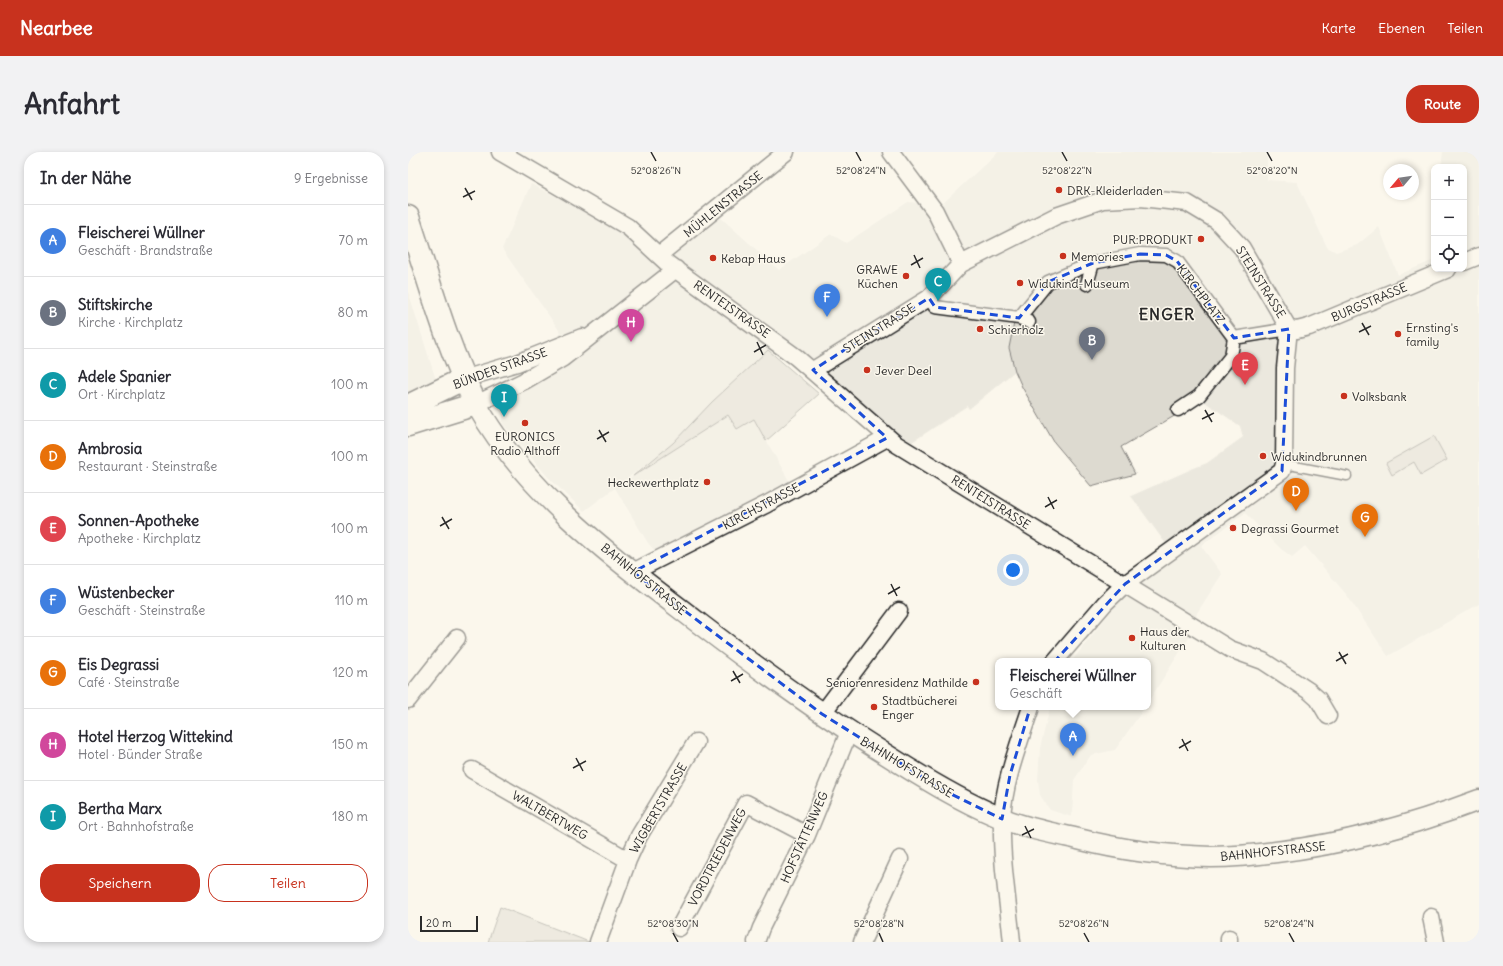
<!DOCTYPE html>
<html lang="de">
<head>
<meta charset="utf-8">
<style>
  body { margin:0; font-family:Delius,sans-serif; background:#f2f2f3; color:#2b2b33 }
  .controls { position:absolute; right:12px; top:12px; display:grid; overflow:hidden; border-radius:8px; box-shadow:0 2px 6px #0003 }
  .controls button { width:36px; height:36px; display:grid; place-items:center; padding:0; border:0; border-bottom:1px solid #e1e1e2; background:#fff; color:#2b2b33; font:20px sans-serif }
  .compass { position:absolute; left:975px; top:12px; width:36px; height:36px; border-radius:50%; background:#fff; box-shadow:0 2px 6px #0003; rotate:241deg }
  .scale { position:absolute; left:12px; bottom:10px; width:58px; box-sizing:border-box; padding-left:4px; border:2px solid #2b2b2b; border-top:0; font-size:11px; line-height:14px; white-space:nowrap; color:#2b2b2b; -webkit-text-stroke:3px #fbf7ec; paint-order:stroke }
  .you { position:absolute; left:605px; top:418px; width:14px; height:14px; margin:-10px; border:3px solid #fff; border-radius:50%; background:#1a73e8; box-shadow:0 0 0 6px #1a73e833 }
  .badge { display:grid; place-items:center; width:26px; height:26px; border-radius:50%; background:#c8321e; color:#fff; font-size:13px; font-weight:700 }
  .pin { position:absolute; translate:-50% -33px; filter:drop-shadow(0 1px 2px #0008) }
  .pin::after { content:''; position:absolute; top:21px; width:14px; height:12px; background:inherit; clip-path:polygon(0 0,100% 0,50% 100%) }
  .popup { position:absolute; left:587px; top:506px; width:156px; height:52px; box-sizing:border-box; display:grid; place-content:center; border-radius:8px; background:#fff; filter:drop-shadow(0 1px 3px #0005); font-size:13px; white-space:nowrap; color:#7c7c81 }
  .popup b { font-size:15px; color:#2b2b33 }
  .popup::after { content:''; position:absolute; left:50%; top:100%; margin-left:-8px; border:8px solid transparent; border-top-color:#fff }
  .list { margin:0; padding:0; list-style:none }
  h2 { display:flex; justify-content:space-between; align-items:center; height:52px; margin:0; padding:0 16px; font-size:17px }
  h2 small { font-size:13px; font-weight:400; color:#7c7c81 }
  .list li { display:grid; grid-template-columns:26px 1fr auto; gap:12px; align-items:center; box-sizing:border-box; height:72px; padding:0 16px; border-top:1px solid #e1e1e2 }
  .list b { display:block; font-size:15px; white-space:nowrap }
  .list p { margin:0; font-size:13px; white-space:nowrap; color:#7c7c81 }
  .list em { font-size:13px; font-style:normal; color:#7c7c81 }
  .actions { display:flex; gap:8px; padding:12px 16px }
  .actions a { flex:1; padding:9px 0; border:1px solid #c8321e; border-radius:16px; text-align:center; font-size:14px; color:#c8321e }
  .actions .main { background:#c8321e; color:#fff }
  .icon { flex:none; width:22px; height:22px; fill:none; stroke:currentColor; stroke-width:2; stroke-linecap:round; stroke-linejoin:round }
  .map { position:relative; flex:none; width:1071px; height:790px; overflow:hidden; border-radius:16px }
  header { display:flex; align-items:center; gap:24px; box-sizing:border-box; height:56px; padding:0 20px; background:#c8321e; color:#fff }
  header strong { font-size:19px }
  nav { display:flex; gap:22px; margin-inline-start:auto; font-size:14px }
  .intro { display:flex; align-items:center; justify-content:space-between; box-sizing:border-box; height:96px; padding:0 24px }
  h1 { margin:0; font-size:28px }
  .button { padding:10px 18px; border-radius:16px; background:#c8321e; color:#fff; font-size:14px; font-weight:700 }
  main { display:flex; gap:24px; padding:0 24px }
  aside { flex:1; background:#fff; border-radius:16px; box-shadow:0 2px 6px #0003 }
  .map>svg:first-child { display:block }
  .built { fill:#ebe8de }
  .green { fill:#dddad0; stroke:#84827e }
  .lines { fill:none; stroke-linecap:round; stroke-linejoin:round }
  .service-casing { stroke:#2b2b2b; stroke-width:11 }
  .pedestrian-casing { stroke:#2b2b2b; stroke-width:15 }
  .minor-casing { stroke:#2b2b2b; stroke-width:19 }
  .tertiary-casing { stroke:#2b2b2b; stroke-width:23 }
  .secondary-casing { stroke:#2b2b2b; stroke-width:25 }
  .service { stroke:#fbf7ec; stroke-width:8 }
  .pedestrian { stroke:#fbf7ec; stroke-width:12 }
  .minor { stroke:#fbf7ec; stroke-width:16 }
  .tertiary { stroke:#fbf7ec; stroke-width:20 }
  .secondary { stroke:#fbf7ec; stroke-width:22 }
  .marked { fill:none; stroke:#1d4ed8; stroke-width:3; stroke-dasharray:8 5; stroke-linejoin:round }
  .ticks { fill:none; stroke:#2b2b2b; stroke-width:1.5 }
  .poi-dot { fill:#c8321e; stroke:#fbf7ec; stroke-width:1.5 }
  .labels { text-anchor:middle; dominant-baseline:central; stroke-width:3; stroke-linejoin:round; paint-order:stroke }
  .poi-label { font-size:12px; fill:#2b2b2b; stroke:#fbf7ec; text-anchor:start }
  .street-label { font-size:12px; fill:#2b2b2b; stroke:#fbf7ec }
  .district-label { font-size:16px; font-weight:bold; letter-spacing:1px; fill:#2b2b2b; stroke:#fbf7ec }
  .ticks-label { font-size:10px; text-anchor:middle; fill:#2b2b2b; stroke:#fbf7ec; stroke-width:3; stroke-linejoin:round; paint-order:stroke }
</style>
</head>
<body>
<header>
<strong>Nearbee</strong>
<nav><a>Karte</a><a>Ebenen</a><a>Teilen</a></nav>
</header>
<div class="intro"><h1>Anfahrt</h1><a class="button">Route</a></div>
<main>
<aside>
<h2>In der Nähe<small>9 Ergebnisse</small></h2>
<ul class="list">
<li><span class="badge" style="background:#3f7fe0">A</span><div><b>Fleischerei Wüllner</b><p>Geschäft · Brandstraße</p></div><em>70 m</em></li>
<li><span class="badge" style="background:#6b7280">B</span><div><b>Stiftskirche</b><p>Kirche · Kirchplatz</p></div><em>80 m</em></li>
<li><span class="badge" style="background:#0f9aa8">C</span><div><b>Adele Spanier</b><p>Ort · Kirchplatz</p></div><em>100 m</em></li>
<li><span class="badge" style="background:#e8710a">D</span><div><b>Ambrosia</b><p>Restaurant · Steinstraße</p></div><em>100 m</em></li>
<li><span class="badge" style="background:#e0444e">E</span><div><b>Sonnen-Apotheke</b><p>Apotheke · Kirchplatz</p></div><em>100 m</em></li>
<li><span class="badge" style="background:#3f7fe0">F</span><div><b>Wüstenbecker</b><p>Geschäft · Steinstraße</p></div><em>110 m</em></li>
<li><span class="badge" style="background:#e8710a">G</span><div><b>Eis Degrassi</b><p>Café · Steinstraße</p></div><em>120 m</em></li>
<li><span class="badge" style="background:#d1479c">H</span><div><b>Hotel Herzog Wittekind</b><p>Hotel · Bünder Straße</p></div><em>150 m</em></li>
<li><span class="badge" style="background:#0f9aa8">I</span><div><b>Bertha Marx</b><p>Ort · Bahnhofstraße</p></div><em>180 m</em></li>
</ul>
<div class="actions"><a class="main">Speichern</a><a>Teilen</a></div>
</aside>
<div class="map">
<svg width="1071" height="790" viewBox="0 0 1071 790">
  <rect width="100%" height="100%" fill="#fbf7ec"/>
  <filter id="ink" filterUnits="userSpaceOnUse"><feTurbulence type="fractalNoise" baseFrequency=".025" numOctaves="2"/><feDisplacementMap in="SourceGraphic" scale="8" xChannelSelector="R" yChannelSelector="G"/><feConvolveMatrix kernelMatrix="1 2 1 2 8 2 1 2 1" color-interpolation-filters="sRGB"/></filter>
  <g filter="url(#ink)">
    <path class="built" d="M590,0h269v28l30,2 30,65 9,5 21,-7 22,-18 19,48 36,-15v9h30v-102h-23l2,-15h36v452l-91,52 -42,-62 -41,-48 -13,11 -11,-8 -36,-36 -44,33 21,28 -25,39 -5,20 -44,69v-41h-76l40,-51 31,-29 31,-22 -8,-15 -35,-48 63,-28 13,-5 36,-26 -3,-11 -38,-26 -193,-52 6,23 -46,38 -2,-3 -55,36 -19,-10 -111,-96 -14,14 -56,52 -39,41 -53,41 108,-69 26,4 42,74 -101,54 -40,4 -7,-8 -33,-55 -31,23 -36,-34 -45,-53v-14l8,-12 55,-34 -7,-34 -57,-81 29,-65 91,46 30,28 29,-14 38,-28 60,54 52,-36 15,9 62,-41 33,3z
      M0,139l28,89 -28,14z
      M642,555h95l-30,43 -24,5 -17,25 -2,37 -22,-7 -10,-15 -2,-15 2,-32z"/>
    <path class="green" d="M759,98l68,86 -33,64 -81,47 14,27 -44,12 -37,-44 -32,-55 -7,-16 -6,-23 5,-25 34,-42z
      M360,198l51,44 -53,47 -12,-22 -17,10 -9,-14 -95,61 40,-33 39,-41z
      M1026,284l13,24 -26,15 -7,-13 -22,13 -6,-12z
      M92,755l89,35h-101z"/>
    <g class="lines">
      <g class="service-casing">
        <path id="service" d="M876,312l63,12"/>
      </g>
      <g class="pedestrian-casing">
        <path id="pedestrian" d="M679,132l6,-21
          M521,146l6,9 84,11 10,4
          M611,166l29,-36 45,-19 47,-9 26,1 11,6 57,77 -3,18 -32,40 -21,14
          M826,186l55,-9"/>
      </g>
      <g class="minor-casing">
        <path id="minor" d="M92,0l128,75 40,37 128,93 100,87 334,205 33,12 46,30 9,8 10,17
          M483,0l44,59 26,53
          M251,103l127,-103
          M1056,110l15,-6
          M881,177l8,1 12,-3 139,-58
          M405,218l116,-72 32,-34 95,-48 47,-16 38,-2 46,5 30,18 25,27 47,81 -4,39 -1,96 -2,7 -157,113 -20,19 -50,58
          M55,227l54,-16 65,-26
          M68,252l48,-23 39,-23 113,-89
          M225,420l134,-68 120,-66
          M0,548l49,-62
          M414,562l77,-103
          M64,618l156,90
          M1023,765l5,25
          M271,776l67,-125 61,32
          M821,786v4
          M190,790l30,-82 11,-24 57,-94
          M348,790l5,-14 46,-93 42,-103
          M454,790l38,-83
          M604,790c-4,-40 -11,-81 -10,-122 1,-36 18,-79 29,-113"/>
      </g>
      <g class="tertiary-casing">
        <path id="tertiary" d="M68,252c52,93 141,156 224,220 60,46 122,91 187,131 36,23 72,45 112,62 25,11 53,16 79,22 43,11 89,17 133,18 22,0 43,-2 65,-5 70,-8 137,-27 203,-52"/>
      </g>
      <g class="secondary-casing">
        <path id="secondary" d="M0,65c21,63 38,128 68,187l-68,21
          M0,254l55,-27"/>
      </g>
      <use href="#service" class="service"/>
      <use href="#pedestrian" class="pedestrian"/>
      <use href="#minor" class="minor"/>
      <use href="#tertiary" class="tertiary"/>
      <use href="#secondary" class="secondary"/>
    </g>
  </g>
  <path d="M0 0H1071V790H0ZM732,102l26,1 11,6 57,77 55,-9 -7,142 -157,113 -70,77 -24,44 -21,70 -8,44 -57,-28 -123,-77 -189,-142 254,-134 -74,-68 36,-23 80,-49 6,9 84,11 29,-36 45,-19z" fill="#fbf7ec" fill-opacity=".55" fill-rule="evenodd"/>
  <path class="marked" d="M732,102l26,1 11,6 57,77 55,-9 -7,142 -157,113 -70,77 -24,44 -21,70 -8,44 -57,-28 -123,-77 -189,-142 254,-134 -74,-68 36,-23 80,-49 6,9 84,11 29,-36 45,-19z"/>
  <path class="ticks" d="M243,0l5,9M448,0l5,9M654,0l5,9M859,0l5,9M57,36l7,12M55,45l12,-6M506,103l6,13M503,113l12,-7M954,171l7,12M951,180l12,-6M349,190l6,13M346,200l12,-7M797,258l7,12M794,267l12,-6M191,278l7,12M189,287l12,-7M640,345l6,12M637,355l12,-7M34,365l7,12M32,374l12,-7M483,432l6,12M480,442l12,-7M931,500l7,12M928,509l12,-7M325,519l7,12M323,529l12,-7M774,587l6,12M771,596l12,-7M168,606l7,13M165,616l13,-7M617,674l6,12M614,683l12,-6M265,781l5,9M471,781l4,9M676,781l5,9M881,781l5,9"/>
  <g class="poi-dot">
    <circle cx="651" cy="38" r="4"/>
    <circle cx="793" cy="87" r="4"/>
    <circle cx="655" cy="104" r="4"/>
    <circle cx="305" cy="106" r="4"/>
    <circle cx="498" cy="124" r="4"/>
    <circle cx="612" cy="131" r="4"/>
    <circle cx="572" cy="177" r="4"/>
    <circle cx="990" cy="182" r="4"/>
    <circle cx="459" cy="218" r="4"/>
    <circle cx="936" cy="244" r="4"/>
    <circle cx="117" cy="271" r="4"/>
    <circle cx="855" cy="304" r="4"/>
    <circle cx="299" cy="330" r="4"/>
    <circle cx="825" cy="376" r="4"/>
    <circle cx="724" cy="486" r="4"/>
    <circle cx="568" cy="530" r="4"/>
    <circle cx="466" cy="555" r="4"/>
  </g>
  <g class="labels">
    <g class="poi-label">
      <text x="659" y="38">DRK-Kleiderladen</text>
      <text x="785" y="87" text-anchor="end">PUR:PRODUKT</text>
      <text x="663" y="104">Memories</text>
      <text x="313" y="106">Kebap Haus</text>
      <text x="490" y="117" text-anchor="end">GRAWE<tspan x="490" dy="14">Küchen</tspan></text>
      <text x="620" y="131">Widukind-Museum</text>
      <text x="998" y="175">Ernsting's<tspan x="998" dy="14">family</tspan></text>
      <text x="580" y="177">Schierholz</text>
      <text x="467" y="218">Jever Deel</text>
      <text x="944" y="244">Volksbank</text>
      <text x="117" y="284" text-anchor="middle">EURONICS<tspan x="117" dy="14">Radio Althoff</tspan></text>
      <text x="863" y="304">Widukindbrunnen</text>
      <text x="291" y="330" text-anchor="end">Heckewerthplatz</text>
      <text x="833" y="376">Degrassi Gourmet</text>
      <text x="732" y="479">Haus der<tspan x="732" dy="14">Kulturen</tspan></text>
      <text x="560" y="530" text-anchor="end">Seniorenresidenz Mathilde</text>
      <text x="474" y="548">Stadtbücherei<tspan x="474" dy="14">Enger</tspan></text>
    </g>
    <g class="street-label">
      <text transform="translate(315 52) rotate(-39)">MÜHLENSTRASSE</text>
      <text transform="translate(853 130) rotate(58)">STEINSTRASSE</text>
      <text transform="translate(793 142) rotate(53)">KIRCHPLATZ</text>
      <text transform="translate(961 150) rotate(-23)">BURGSTRASSE</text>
      <text transform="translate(324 157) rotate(35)">RENTEISTRASSE</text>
      <text transform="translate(471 176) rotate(-32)">STEINSTRASSE</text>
      <text transform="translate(92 216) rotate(-20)">BÜNDER STRASSE</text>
      <text transform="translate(583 350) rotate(32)">RENTEISTRASSE</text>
      <text transform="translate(353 354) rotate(-28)">KIRCHSTRASSE</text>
      <text transform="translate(236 427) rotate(39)">BAHNHOFSTRASSE</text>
      <text transform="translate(499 615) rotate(31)">BAHNHOFSTRASSE</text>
      <text transform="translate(250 656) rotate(-60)">WIGBERTSTRASSE</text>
      <text transform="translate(142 663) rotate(30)">WALTBERTWEG</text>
      <text transform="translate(396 685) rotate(-66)">HOFSTÄTTENWEG</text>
      <text transform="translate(865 699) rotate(-6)">BAHNHOFSTRASSE</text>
      <text transform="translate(309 705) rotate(-62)">VORDTRIEDENWEG</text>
    </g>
    <g class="district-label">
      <text x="759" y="162">ENGER</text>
    </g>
  </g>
  <g class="ticks-label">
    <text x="248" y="22">52°08'26"N</text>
    <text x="453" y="22">52°08'24"N</text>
    <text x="659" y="22">52°08'22"N</text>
    <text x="864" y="22">52°08'20"N</text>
    <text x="265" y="775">52°08'30"N</text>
    <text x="471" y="775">52°08'28"N</text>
    <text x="676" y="775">52°08'26"N</text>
    <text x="881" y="775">52°08'24"N</text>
  </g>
</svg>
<div class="controls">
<button>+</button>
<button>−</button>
<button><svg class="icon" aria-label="locate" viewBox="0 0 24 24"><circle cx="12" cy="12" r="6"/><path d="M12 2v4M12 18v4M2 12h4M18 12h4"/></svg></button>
</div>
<svg class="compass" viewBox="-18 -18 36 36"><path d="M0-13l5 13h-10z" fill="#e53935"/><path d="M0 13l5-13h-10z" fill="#7c7c81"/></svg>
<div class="scale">20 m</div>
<div class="you"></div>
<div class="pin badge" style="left:665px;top:604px;background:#3f7fe0">A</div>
<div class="popup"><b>Fleischerei Wüllner</b>Geschäft</div>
<div class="pin badge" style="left:684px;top:208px;background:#6b7280">B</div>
<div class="pin badge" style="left:530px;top:149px;background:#0f9aa8">C</div>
<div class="pin badge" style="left:888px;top:359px;background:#e8710a">D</div>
<div class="pin badge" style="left:837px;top:233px;background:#e0444e">E</div>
<div class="pin badge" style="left:419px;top:165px;background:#3f7fe0">F</div>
<div class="pin badge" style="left:957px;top:385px;background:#e8710a">G</div>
<div class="pin badge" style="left:223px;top:190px;background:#d1479c">H</div>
<div class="pin badge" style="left:96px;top:265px;background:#0f9aa8">I</div>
</div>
</main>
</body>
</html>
